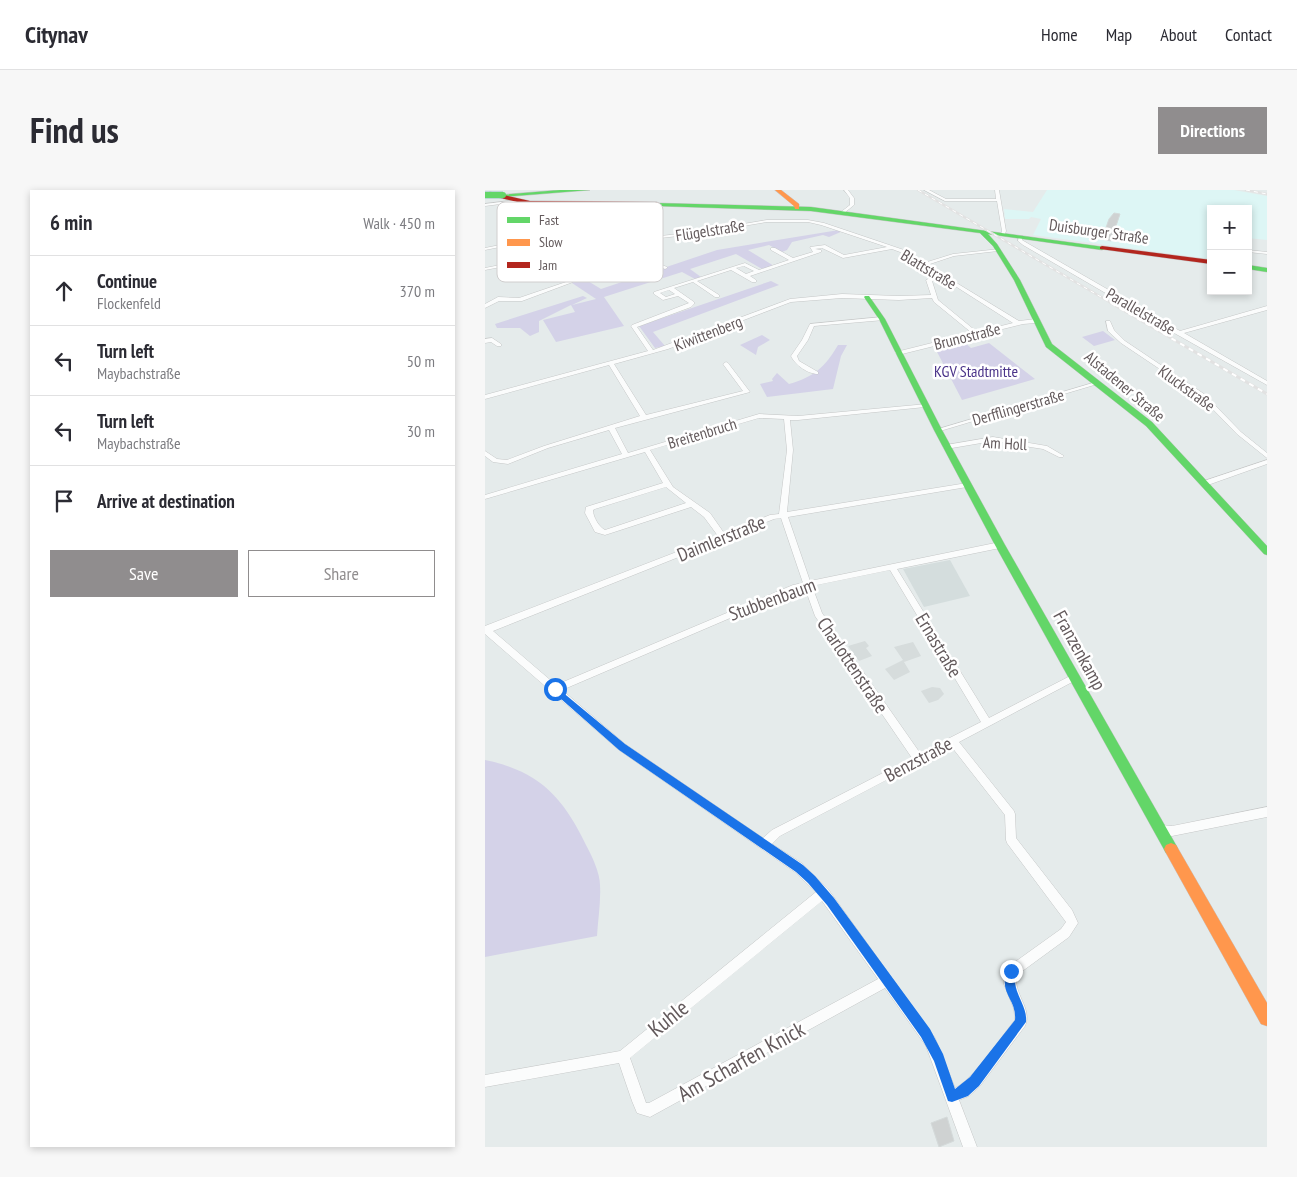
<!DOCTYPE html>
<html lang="en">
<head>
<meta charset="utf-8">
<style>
  body { margin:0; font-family:"PT Sans Narrow",sans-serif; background:#f7f7f7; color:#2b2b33 }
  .controls { position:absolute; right:15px; top:15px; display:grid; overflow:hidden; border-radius:0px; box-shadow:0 2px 8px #0003 }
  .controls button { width:45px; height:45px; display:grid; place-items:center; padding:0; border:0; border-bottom:1px solid #e1e1e2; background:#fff; color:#2b2b33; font:25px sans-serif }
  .stop { position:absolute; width:15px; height:15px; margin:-11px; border:4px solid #1a73e8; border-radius:50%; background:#fff }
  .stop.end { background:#1a73e8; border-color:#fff; box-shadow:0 1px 5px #0008 }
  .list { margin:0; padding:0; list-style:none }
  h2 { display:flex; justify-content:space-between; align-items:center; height:65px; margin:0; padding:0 20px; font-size:21px }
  h2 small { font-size:16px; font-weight:400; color:#7c7c81 }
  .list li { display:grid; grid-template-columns:32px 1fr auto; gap:15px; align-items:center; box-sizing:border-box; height:70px; padding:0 20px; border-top:1px solid #e1e1e2 }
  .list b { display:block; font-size:19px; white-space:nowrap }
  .list p { margin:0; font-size:16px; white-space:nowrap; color:#7c7c81 }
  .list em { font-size:16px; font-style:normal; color:#7c7c81 }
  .actions { display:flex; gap:10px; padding:15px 20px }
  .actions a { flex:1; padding:11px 0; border:1px solid #908d8e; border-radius:0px; text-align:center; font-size:18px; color:#908d8e }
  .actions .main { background:#908d8e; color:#fff }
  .icon { flex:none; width:28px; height:28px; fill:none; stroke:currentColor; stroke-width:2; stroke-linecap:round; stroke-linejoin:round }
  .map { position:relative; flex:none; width:782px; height:957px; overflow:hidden; border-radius:0px }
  header { display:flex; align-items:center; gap:30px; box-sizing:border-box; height:70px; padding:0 25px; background:#fff; border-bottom:1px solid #e1e1e2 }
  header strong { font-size:24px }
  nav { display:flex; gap:28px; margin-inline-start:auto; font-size:18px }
  .intro { display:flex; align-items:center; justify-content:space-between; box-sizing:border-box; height:120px; padding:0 30px }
  h1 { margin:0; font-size:35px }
  .button { padding:12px 22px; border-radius:0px; background:#908d8e; color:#fff; font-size:18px; font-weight:700 }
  main { display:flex; gap:30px; padding:0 30px }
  aside { flex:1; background:#fff; border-radius:0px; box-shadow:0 2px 8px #0003 }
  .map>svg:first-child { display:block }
  .commercial { fill:#ddf6f5 }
  .industrial { fill:#d6dcdc }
  .education { fill:#d4dddd }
  .green { fill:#d4d2e8 }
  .building { fill:#cfd2d2; stroke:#d4dada }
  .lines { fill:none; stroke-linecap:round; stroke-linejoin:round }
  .street-casing { stroke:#c5c7c7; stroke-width:1 }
  .fast-casing { stroke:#c7c7c8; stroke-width:1 }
  .slow-casing { stroke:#c7c7c8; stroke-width:1 }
  .jam-casing { stroke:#c7c7c8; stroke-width:1 }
  .street { fill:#fbfcfc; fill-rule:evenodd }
  .fast { fill:#63d668; fill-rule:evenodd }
  .slow { fill:#ff974d; fill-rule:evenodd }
  .jam { fill:#b3261e; fill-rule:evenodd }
  .rail-far1-casing { stroke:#e2e2e2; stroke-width:2.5 }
  .rail-casing { stroke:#e2e2e2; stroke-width:3 }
  .rail-far1 { stroke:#fff; stroke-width:1; stroke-dasharray:4; stroke-linecap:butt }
  .rail { stroke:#fff; stroke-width:2; stroke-dasharray:5; stroke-linecap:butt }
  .fast-bridge-casing { stroke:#92c2be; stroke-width:7; stroke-linecap:butt }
  .fast-bridge { stroke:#63d668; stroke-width:6 }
  .route { fill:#1a73e8 }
  .labels { text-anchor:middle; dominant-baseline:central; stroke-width:5; stroke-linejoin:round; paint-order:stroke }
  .far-street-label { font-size:16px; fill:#635a5c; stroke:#fff }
  .far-park-label { font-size:16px; fill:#4a3389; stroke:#fff }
  .street-label { font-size:19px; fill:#635a5c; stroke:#fff }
  .near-street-label { font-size:22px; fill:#635a5c; stroke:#fff }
  .key { fill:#fff; stroke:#d0cece; stroke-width:1 }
  .key-label { font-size:14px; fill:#635a5c }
</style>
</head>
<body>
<header>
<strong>Citynav</strong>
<nav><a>Home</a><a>Map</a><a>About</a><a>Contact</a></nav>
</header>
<div class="intro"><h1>Find us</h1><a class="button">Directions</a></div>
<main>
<aside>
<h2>6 min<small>Walk · 450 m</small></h2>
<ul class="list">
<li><svg class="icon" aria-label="ahead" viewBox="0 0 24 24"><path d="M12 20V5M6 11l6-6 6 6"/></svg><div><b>Continue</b><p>Flockenfeld</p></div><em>370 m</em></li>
<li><svg class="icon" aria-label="left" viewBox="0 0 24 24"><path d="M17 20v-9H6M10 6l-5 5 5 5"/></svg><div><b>Turn left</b><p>Maybachstraße</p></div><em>50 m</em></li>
<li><svg class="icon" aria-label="left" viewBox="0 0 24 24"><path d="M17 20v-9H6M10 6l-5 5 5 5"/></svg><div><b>Turn left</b><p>Maybachstraße</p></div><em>30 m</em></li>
<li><svg class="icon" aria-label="arrive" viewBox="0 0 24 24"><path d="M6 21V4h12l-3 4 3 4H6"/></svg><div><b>Arrive at destination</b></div></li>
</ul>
<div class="actions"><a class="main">Save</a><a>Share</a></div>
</aside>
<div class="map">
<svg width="782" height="957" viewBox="0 0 782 957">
  <rect width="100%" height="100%" fill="#e5ebeb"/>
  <path class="commercial" d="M562,0h187l33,6v44l-19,-2v-29h-37v50l-178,-24 8,-16 -10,-2 -2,2h-24l-1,-10 29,3z"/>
  <path class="industrial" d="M380,451l4,5 -3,2 6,8 -13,5 -11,-15z
    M428,452l8,14 -17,6 6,10 -16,8 -9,-11 18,-9 -9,-13z
    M447,497l8,1 4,6 -6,6 -9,3 -8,-12z"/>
  <path class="education" d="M465,370l20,36 -46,11 -21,-38z"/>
  <path class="green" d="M354,40l4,1 -14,6 -6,-2 -31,7 -5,8 -5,2 -13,-7 -21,5 26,16 -12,3 -26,-15 -46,15 11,8 -6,2 -13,-7 -78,25 20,29 -68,16 -13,-22 32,-8 -4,-7 -32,16v11l-9,4 -10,-8h-23l-2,-4 88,-28 4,2 -15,7 24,-6 -30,-20 12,-4 23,14 116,-39z
    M286,91l8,4 -126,47 12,14 -10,2 -16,-22z
    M618,141l12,9 -21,6 -12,-9z
    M277,145l8,5 -12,7 -2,8 -16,-10z
    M478,151l8,7 18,-5 46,36 -73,21 -27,-52z
    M353,155h9l-6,11 -8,33 -66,8 -7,-13 13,-3 -1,-2 5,-6 12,11c25,-7 36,-17 49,-39z
    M0,570c54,11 78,37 101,85 6,11 14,28 14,40 1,17 -2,34 -3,51l-112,21z"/>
  <path class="building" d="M629,23l6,1 -9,27 -9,-2 7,-20z
    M462,927l7,24 -15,6 -8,-24z"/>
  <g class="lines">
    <g class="street-casing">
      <path id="street" d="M359,0h4l6,8v7l-11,9 -2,-2 9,-7v-7z
        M439,0h5l17,9h50l-1,-9h4l7,41 -1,3 -2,1 -2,-1 1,-3 -5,-30h-52z
        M32,10l-1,2 -31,4v-2z
        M282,30h41l16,3 80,27 20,13 29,-9 47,-5v1l-2,1 -44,5 -27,9 92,56 17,-2 3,2 -3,2 -13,1 -125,31 -3,-2 1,-1 76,-19 -38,-31 -2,-4 -33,2 -57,-2 -51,4 -123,47 -54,15 32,51 97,-24 -20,-27 3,-2 2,1 22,29 -135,36 13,25 131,-39 39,2 129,-12 1,1 -3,2 -127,13h-8l3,30 -6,62 180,-29 3,2 -3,2 -179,30 22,64 190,-39 3,1 1,2 -1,2 -3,1 -103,21 92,149 83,-43h6l1,2 -1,2 -119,63 55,69 1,3 1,24 56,72 6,13 -9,14 -52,38c-5,18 16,33 8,51l-45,60 -11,10 -10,4 18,47h-14l-37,-101 -41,-58 -235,129 -13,-4 -5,-12 -13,-38 -134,24v-12l135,-24 196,-159 -21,-20 -176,-122 -134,-116v-8l233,-90 -14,-19 -13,-10 -86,28 -10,-3 -10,-19 1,-6 77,-24 -18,-31 -160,47v-4l137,-41 -13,-24 -61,18 -40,16 -15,-2 -8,-6v-5l12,8 10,1 37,-14 96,-30 -31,-51 -124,34v-4l163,-44 -17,-25 1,-1 57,-22 -11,-7 -15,4 -9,-6v-2l91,-29 14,7 30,-10 -18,-10v-2h4l18,10 20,-6 -3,-5 15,-2 19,10 43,-8 -66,-22 -13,-3h-41l-71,12 -71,8 -48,10 3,4 9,1 13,12h14l32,-10 19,8v1l-2,1 -17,-7 -32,9h-15l-15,-12 -9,-1 -4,-5 -88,17v-2l140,-28 71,-8zM337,58l21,10 49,-9 8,3 37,23 -11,5 5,15 -32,1 -57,-2 -52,5 -137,51 -16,-23 54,-20 3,-3v-2l-20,-14 19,-6 22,15h4v-2l-22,-14 34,-11 21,12h4v-2l-6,-4 71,-24v-2l-6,-1zM259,76l10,5 -8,3 -10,-6zM456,87l72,46 -36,9 -39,-32 -6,-19zM184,100l6,4 -9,3 -6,-4zM274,228l25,1 3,31 -8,64 -9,1 -46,18 -14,-20 -37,-26 -23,-37zM181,297l20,16 -81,27c-6,-3 -12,-13 -12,-20l2,-1zM296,328l22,65 -10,2 -237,100 -63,-54 281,-112zM405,380l91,152 -61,31 -98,-140 -10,-27zM320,398l10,28 97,142 -140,72 -9,8 -138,-94 -63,-54 236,-101zM466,556l54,69 1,25 1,3 59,79 -5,7 -53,38 -4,11v6l10,25 1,11c-13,16 -43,61 -60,68l-20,-50 -107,-149 -25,-25 -31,-20 8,-8zM337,711l56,78 -229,124h-3l-16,-45z
        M107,35l2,2 -10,3 -99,20v-2l98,-20z
        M534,46h4l-1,4 5,3 153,88 87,-25v4l-83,23 83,48v4l-91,-51 -153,-89 -5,-4z
        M763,60l19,2v2l-19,-2z
        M68,82h4l16,10 -51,19h-23l-14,7v-4l13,-7 21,1 47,-16 -13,-8z
        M397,127l2,1v2l-70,6 -6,14 -11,16 2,5 19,11v2c-10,0 -23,-9 -27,-18l11,-16 8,-16z
        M621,131h4l4,9 11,11 79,53 37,38 26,21v5l-30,-24 -37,-38 -79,-53 -13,-12z
        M7,148l9,6v2h-4l-6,-4 -6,1v-4z
        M611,192l5,1 -161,48 -2,1 -3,-2z
        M508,247l54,9 17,10 -1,1h-4l-16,-8 -50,-8 -47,8 -3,-2 3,-2z
        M782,270v4l-62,22h-2l-3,-2 1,-2z
        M782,617v10l-95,19 -15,-3 -1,-3 1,-3 4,-2 11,1z"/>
    </g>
    <g class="fast-casing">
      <path id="fast" d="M75,0h30l-87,7 -3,-2z
        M170,13l156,4 293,40v2l-2,1 -114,-16 9,10 23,36 32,64 100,78 115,124v9l-3,-1 -118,-128 -100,-79 -32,-67 -21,-34 -13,-13 -169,-22 -154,-5z
        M763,75l19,3v4l-19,-3z
        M380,106h4l16,23 57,111 63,115 171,300 2,4 -2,4 -5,2 -5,-2 -171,-308 -61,-115 -55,-111 -15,-22z"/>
    </g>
    <g class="slow-casing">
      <path id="slow" d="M290,0h6l18,14v5h-4l-1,-3z
        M686,653l5,2 91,158v23l-6,-2 -95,-171 -2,-4 2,-4z"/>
    </g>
    <g class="jam-casing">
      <path id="jam" d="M5,2l40,9 127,1 3,2 -3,2 -127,-1 -42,-10z
        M617,56l109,14v4l-111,-15v-2z"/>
    </g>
    <use href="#street" class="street"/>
    <use href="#fast" class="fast"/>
    <use href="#slow" class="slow"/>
    <use href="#jam" class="jam"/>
    <g class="rail-far1-casing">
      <path id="rail-far1" d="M433,0l195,114
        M761,0l21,4"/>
    </g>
    <g class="rail-casing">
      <path id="rail" d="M626,113l156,91"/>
    </g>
    <use href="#rail-far1" class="rail-far1"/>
    <use href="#rail" class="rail"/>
    <g class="fast-bridge-casing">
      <path id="fast-bridge" d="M0,5h18"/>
    </g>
    <use href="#fast-bridge" class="fast-bridge"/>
  </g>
  <path class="route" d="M70,496l70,58 178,121 12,11 19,22 96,131 13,25 12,35 15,-12 45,-57c2,-22 -18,-26 -7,-53l3,-1 4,1 2,4c-8,19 11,33 9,51l-47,64 -11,10 -16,6 -4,-1 -14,-40 -13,-24 -94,-132 -19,-22 -12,-11 -177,-122 -67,-59v-4z"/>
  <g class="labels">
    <g class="far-street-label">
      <text transform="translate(225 40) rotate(-9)">Flügelstraße</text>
      <text transform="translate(614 41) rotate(8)">Duisburger Straße</text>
      <text transform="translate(444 79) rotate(31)">Blattstraße</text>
      <text transform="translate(656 121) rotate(30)">Parallelstraße</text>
      <text transform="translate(223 143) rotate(-21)">Kiwittenberg</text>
      <text transform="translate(482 146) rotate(-14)">Brunostraße</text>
      <text transform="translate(640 196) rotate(40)">Alstadener Straße</text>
      <text transform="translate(702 198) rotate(36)">Kluckstraße</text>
      <text transform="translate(533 217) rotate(-16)">Derfflingerstraße</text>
      <text transform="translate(217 243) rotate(-17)">Breitenbruch</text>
      <text transform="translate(520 253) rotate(3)">Am Holl</text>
    </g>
    <g class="far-park-label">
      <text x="491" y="181">KGV Stadtmitte</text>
    </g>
    <g class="street-label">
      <text transform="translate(236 348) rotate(-22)">Daimlerstraße</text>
      <text transform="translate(287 409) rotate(-20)">Stubbenbaum</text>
      <text transform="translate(454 455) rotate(59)">Ernastraße</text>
      <text transform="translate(595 460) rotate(61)">Franzenkamp</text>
      <text transform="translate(368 475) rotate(56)">Charlottenstraße</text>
      <text transform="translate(433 569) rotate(-28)">Benzstraße</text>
    </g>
    <g class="near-street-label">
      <text transform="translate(183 828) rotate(-39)">Kuhle</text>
      <text transform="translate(256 871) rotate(-29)">Am Scharfen Knick</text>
    </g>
  </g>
  <rect x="12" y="12" width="166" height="80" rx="8" class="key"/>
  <rect x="22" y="27" width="23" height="6" fill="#63d668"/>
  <rect x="22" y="49" width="23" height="7" fill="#ff974d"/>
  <rect x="22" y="72" width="23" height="6" fill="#b3261e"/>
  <g class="key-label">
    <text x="54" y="35">Fast</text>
    <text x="54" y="57">Slow</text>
    <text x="54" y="80">Jam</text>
  </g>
</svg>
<div class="controls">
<button>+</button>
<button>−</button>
</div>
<div class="stop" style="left:70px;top:499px"></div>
<div class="stop end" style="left:526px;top:781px"></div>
</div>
</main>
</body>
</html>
